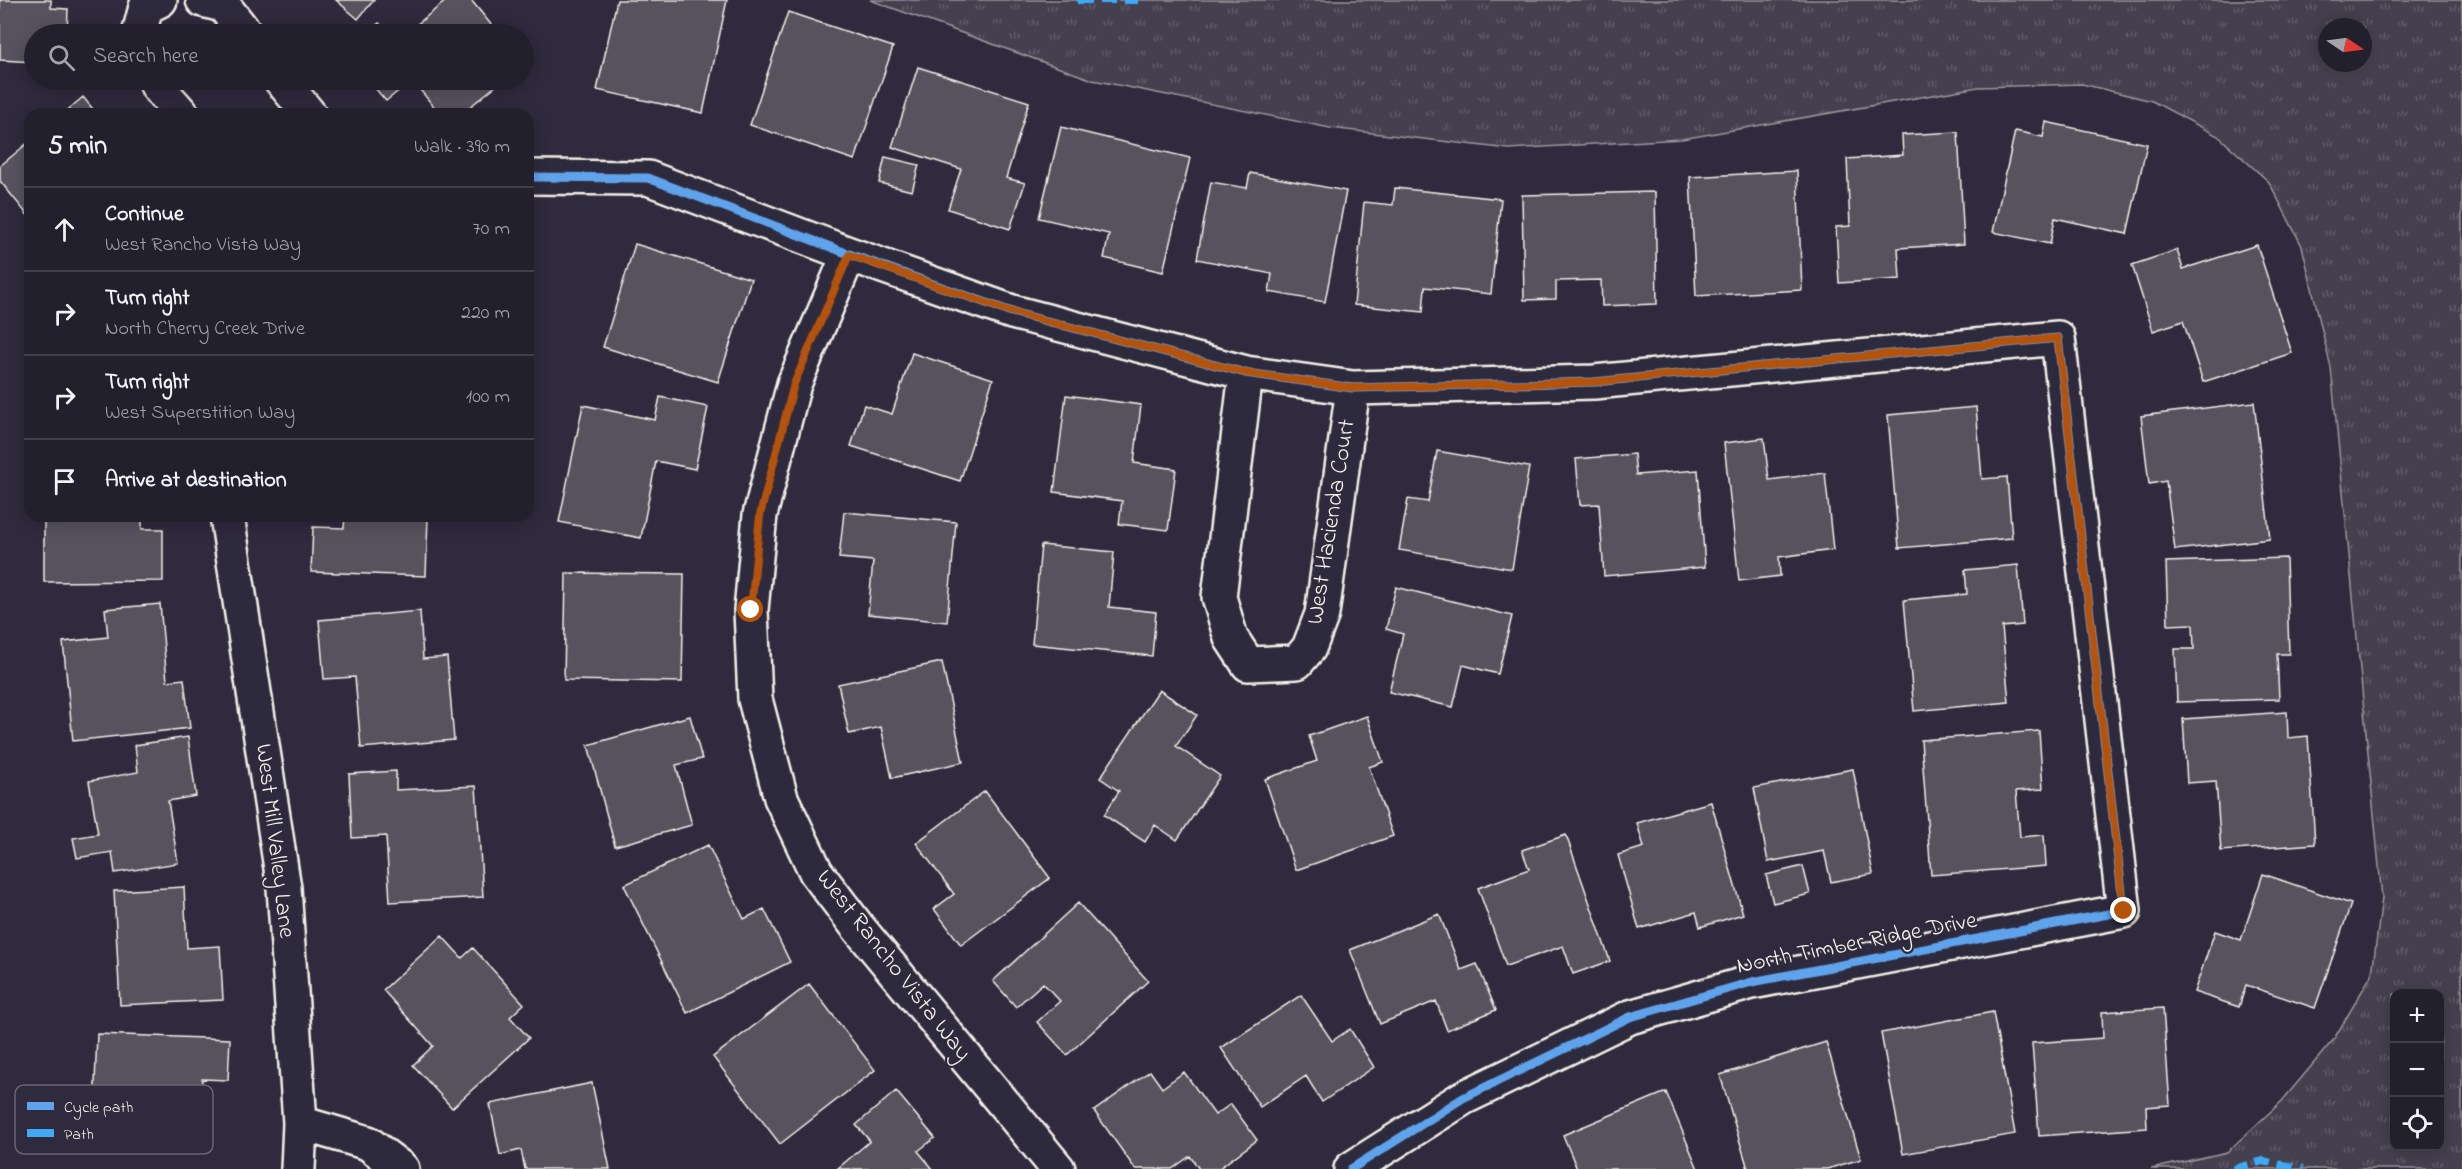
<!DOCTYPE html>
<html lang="en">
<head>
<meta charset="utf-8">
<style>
  body { margin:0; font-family:"Indie Flower",sans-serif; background:#2b2836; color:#f1f3f6 }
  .controls { position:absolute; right:18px; bottom:18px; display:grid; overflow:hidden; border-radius:12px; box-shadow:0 3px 15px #0003 }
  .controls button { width:54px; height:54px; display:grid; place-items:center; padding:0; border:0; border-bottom:2px solid #403e4a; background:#23202e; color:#f1f3f6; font:30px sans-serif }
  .compass { position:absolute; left:2318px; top:18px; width:54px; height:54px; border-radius:50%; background:#23202e; box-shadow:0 3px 15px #0003; rotate:103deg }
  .stop { position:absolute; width:18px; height:18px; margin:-14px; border:4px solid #b45309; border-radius:50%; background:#fff }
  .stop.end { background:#b45309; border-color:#fff; box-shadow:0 2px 6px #0008 }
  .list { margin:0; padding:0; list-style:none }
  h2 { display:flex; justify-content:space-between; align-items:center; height:78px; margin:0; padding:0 24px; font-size:26px }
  h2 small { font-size:20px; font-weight:400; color:#a3a3aa }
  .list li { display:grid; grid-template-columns:39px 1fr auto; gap:18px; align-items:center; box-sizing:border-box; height:84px; padding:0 24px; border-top:2px solid #403e4a }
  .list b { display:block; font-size:22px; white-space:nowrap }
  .list p { margin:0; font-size:20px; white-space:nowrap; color:#a3a3aa }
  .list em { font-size:20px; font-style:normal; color:#a3a3aa }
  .icon { flex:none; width:33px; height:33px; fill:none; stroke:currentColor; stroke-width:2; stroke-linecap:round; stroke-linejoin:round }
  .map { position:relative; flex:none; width:2462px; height:1169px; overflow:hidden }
  .search { position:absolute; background:#23202e; box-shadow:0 3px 15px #0003; left:24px; top:24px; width:510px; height:66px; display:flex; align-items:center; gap:15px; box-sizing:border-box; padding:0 21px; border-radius:33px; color:#a3a3aa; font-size:22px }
  .panel { position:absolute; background:#23202e; box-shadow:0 3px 15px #0003; left:24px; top:108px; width:510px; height:414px; border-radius:18px }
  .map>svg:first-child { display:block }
  .grass { fill:url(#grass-tufts); stroke:#9c989c; stroke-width:1.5; fill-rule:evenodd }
  .building { fill:#56525f; stroke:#f4f1e8; stroke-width:1.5 }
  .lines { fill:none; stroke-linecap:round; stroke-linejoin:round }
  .street-casing { stroke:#f4f1e8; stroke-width:38 }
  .street { stroke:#2f2a3d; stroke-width:33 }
  .quiet { stroke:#3fa9f5; stroke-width:8; stroke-dasharray:15 8; stroke-linecap:butt }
  .cycleway-casing { stroke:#2f2a3d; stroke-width:13 }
  .cycleway { stroke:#60a3ed; stroke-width:9 }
  .route { stroke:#b45309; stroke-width:8 }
  .labels { text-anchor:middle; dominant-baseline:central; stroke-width:4.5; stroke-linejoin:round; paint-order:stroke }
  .street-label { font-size:24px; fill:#f4f1e8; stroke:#2f2a3d }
  .key { fill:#2f2a3d; stroke:#6a6670; stroke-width:1.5 }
  .key-label { font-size:16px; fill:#f4f1e8 }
</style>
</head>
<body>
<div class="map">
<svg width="2462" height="1169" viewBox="0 0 2462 1169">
  <defs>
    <pattern id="grass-tufts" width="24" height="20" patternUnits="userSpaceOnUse" patternTransform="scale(1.5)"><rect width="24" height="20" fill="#454050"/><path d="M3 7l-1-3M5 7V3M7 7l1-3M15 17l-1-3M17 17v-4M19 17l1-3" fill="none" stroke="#605c69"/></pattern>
  </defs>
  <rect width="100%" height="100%" fill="#2f2a3d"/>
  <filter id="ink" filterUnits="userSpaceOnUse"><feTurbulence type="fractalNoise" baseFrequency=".0167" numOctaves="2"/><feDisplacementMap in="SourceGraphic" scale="12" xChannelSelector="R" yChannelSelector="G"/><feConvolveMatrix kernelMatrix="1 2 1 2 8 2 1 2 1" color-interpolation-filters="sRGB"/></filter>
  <g filter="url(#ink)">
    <path class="grass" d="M870,0h1592v1169h-311l76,-17 55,-51 52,-62 38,-65 10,-76 -51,-530 -29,-122 -33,-64 -51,-46 -66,-35 -70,-17 -104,3 -296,52 -173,10 -179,-21 -237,-48zM2327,27h36v36h-36zM2394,994h46v152h-46z"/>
    <path class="building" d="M0,0h51v8l17,1 -1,25h-33v28l-34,-2z
      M336,0h38l-16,19z
      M447,0h24l22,27 -9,7h-79z
      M617,0h110l-24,113 -106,-23z
      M788,12l105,35 -38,113 -105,-35z
      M379,23l10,11h-24z
      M918,67l111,35 -23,76 19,5 -15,46 -62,-20 13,-40 -69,-22z
      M368,80h44l-26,21z
      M412,80h91l-42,34h-21z
      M83,97l14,17h-34z
      M2046,122l101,22 -20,90 -72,-16 -5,26 -57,-12 22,-101 28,6z
      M1061,127l129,31 -27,114 -59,-14 5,-24 -70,-16z
      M1958,132l6,112 -66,4 2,31 -61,4 -3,-56 14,-1 -3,-67 56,-4 -1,-20z
      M30,141v77l-30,-37v-15z
      M885,157l34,8 -7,26 -33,-8z
      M1797,171l5,119 -106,6 -6,-119z
      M1250,173l96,18 -21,111 -56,-10 3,-18 -75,-15 14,-77 36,6z
      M1395,188l106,11 -10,95 -66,-7 -2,25 -69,-7 10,-103 29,3z
      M1655,192l2,112 -55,2 -1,-26 -45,1v18l-32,1 -2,-105z
      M635,244l116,35 -33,103 -115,-35z
      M2257,245l35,108 -89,29 -20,-61 -30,10 -21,-66 45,-15 6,19z
      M912,353l81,26 -33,102 -109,-35 13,-41 28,9z
      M1066,395l75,10 -7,58 42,6 -8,61 -49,-6 3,-23 -68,-9z
      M660,397l48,10 -13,62 -39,-8 -15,77 -82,-16 24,-117 72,15z
      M2254,402l16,137 -95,11 -9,-69 -17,3 -8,-68z
      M1976,407l6,72 25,-2 5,61 -113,10 -11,-133z
      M1764,438l5,42 56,-7 8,77 -54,7 1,19 -41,5 -15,-138z
      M1437,451l92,16 -17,102 -113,-19 9,-51 20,3z
      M1634,454l2,21 62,-5 7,97 -101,9 -5,-72 -19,1 -4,-46z
      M844,512l112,10 -9,100 -79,-8 5,-53 -34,-3z
      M73,516h69v13h21v52l-119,1v-63h29z
      M345,516h83l-2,60 -115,-4 2,-45 31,1z
      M1041,545l73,7 -5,55 47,5 -4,44 -120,-12z
      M2286,558l3,96h-12l2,45 -102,3 -2,-53h19l-1,-25 -25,1 -2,-63z
      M2018,565l5,60 -21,2 7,75 -95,9 -10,-111 63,-6 -2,-24z
      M566,573l118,1 -2,108 -118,-2z
      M1396,587l116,29 -14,58 -35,-9 -10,42 -64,-15 14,-58 -17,-5z
      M160,604l7,77 17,-2 6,49 -117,13 -10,-99 45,-5 -3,-28z
      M420,611l3,48 24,-2 7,83 -93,8 -6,-71 -31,2 -5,-59z
      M942,662l21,100 -71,16 -11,-51 -32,7 -11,-50z
      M1159,690l38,25 -21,31 44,30 -43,64 -22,-15 -10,17 -41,-27 15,-24 -19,-13z
      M2287,712l1,26 20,-2 7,108 -94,7 -5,-70 -29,2 -4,-64z
      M690,716l12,43 -26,6 16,60 -77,21 -27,-101z
      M1367,716l16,46 -14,5 24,69 -97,34 -31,-91 52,-18 -8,-25z
      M2039,731l4,58 -27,2 4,46 24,-2 2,31 -115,9 -10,-135z
      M188,737l8,59 -28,5 10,62 -63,10 -3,-21 -35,6 -4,-20 25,-4 -9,-53 49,-9 -3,-27z
      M1853,769l20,105 -42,8 -7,-31 -56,11 -14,-74z
      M396,771v19l80,-4 7,111 -93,5 -4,-66 -34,2 -3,-64z
      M985,791l65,87 -89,67 -27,-36 20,-15 -38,-51z
      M1711,802l32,112 -43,13 -4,-15 -57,17 -21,-74 26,-8 -7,-24z
      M1566,835l44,126 -37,13 -10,-28 -57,20 -28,-78 51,-19 -7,-19z
      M708,845l36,74 20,-10 26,53 -103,51 -63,-128z
      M1803,866l7,28 -37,9 -7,-28z
      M2263,874l88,30 -36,104 -69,-23 -7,22 -45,-15 21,-61 26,9z
      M184,887l3,61 33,-2 3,54 -103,5 -6,-114z
      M1078,903l70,78 -81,74 -30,-33 23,-21 -17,-18 -27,24 -23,-26z
      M1439,914l22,56 16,-6 19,46 -49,20 -11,-29 -56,23 -30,-74z
      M442,936l20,22 11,-10 51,56 -14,13 19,21 -77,70 -39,-43 20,-19 -50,-56z
      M809,984l66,86 -95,74 -67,-87z
      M1301,995l31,46 18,-12 24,38 -52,35 -16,-26 -46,31 -39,-59z
      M2163,1008l7,97 -24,2 1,21 -108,8 -7,-93 71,-5 -1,-26z
      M1993,1012l22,122 -112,20 -22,-121z
      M97,1034l133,5 -2,41 -26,-1 -3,58 -106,-5z
      M1826,1042l35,117 -34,10h-79l-28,-94z
      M1150,1071l12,17 22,-16 31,43 16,-11 26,36 -39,29h-19l-9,-13 -18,13h-37l-41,-58z
      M592,1083l18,86h-85l-4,-19 -21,5 -10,-51z
      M896,1091l39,47 -17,13 15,18h-96l33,-28 -14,-16z
      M1666,1092l32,77h-121l-14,-34z"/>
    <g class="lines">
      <g class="street-casing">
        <path id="street" d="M203,0l20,5 23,29
          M139,34l7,-27 14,-7
          M155,80l3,7 24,27
          M281,80l28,34
          M528,177l120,1 201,76 163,58 234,61 107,15 241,-6 464,-44 66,573 -372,71 -122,35 -167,81 -112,71
          M849,254l-55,130 -34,131 -9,95 4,89 26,99 35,74 41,54 201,243
          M1246,373l-27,224 12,41 17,26 49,-2 12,-14 13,-34 31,-226
          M227,516l57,372 16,235 -2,46
          M300,1123l68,20 34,26"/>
      </g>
      <use href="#street" class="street"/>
      <path class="quiet" d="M1077,0h66
        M2234,1169l29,-8 40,8"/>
      <g class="cycleway-casing">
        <path id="cycleway" d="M528,177l120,1 201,76 163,58 234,61 107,15 241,-6 464,-44 66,573 -372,71 -122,35 -167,81 -112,71"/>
      </g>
      <use href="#cycleway" class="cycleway"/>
    </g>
  </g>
  <g class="lines" filter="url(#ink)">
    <path class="route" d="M751,610l9,-95 34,-131 55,-129 163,57 234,61 107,15 241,-6 464,-44 66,573"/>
  </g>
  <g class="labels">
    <g class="street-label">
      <text transform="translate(1332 522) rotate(-81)">West Hacienda Court</text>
      <text transform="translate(274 841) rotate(83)">West Mill Valley Lane</text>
      <text transform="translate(1857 944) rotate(-11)">North Timber Ridge Drive</text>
      <text transform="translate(893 966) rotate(52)">West Rancho Vista Way</text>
    </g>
  </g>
  <rect x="15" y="1085" width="198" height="69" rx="9" class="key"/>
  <rect x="27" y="1102" width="27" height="8" fill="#60a3ed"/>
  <rect x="27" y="1129" width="27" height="8" fill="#3fa9f5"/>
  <g class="key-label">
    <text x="64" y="1112">Cycle path</text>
    <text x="64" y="1139">Path</text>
  </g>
</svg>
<div class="controls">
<button>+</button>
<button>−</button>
<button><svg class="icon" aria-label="locate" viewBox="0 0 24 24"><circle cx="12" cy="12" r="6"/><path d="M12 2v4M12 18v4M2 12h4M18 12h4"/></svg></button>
</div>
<svg class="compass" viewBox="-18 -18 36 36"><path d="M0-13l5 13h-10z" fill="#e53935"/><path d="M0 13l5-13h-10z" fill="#a3a3aa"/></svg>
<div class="stop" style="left:751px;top:610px"></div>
<div class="stop end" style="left:2124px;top:911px"></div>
<div class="search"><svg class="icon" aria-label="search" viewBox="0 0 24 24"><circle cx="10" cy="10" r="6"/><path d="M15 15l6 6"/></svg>Search here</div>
<section class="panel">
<h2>5 min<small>Walk · 390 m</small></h2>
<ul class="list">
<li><svg class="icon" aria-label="ahead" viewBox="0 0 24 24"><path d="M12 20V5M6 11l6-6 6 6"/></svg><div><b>Continue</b><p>West Rancho Vista Way</p></div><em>70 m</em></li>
<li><svg class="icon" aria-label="right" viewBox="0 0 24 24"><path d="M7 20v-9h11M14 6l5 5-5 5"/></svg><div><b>Turn right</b><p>North Cherry Creek Drive</p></div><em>220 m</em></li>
<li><svg class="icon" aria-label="right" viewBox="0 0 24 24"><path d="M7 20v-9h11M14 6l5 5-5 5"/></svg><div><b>Turn right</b><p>West Superstition Way</p></div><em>100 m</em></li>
<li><svg class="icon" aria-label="arrive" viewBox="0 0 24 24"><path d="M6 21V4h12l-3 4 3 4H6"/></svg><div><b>Arrive at destination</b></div></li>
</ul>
</section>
</div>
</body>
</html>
